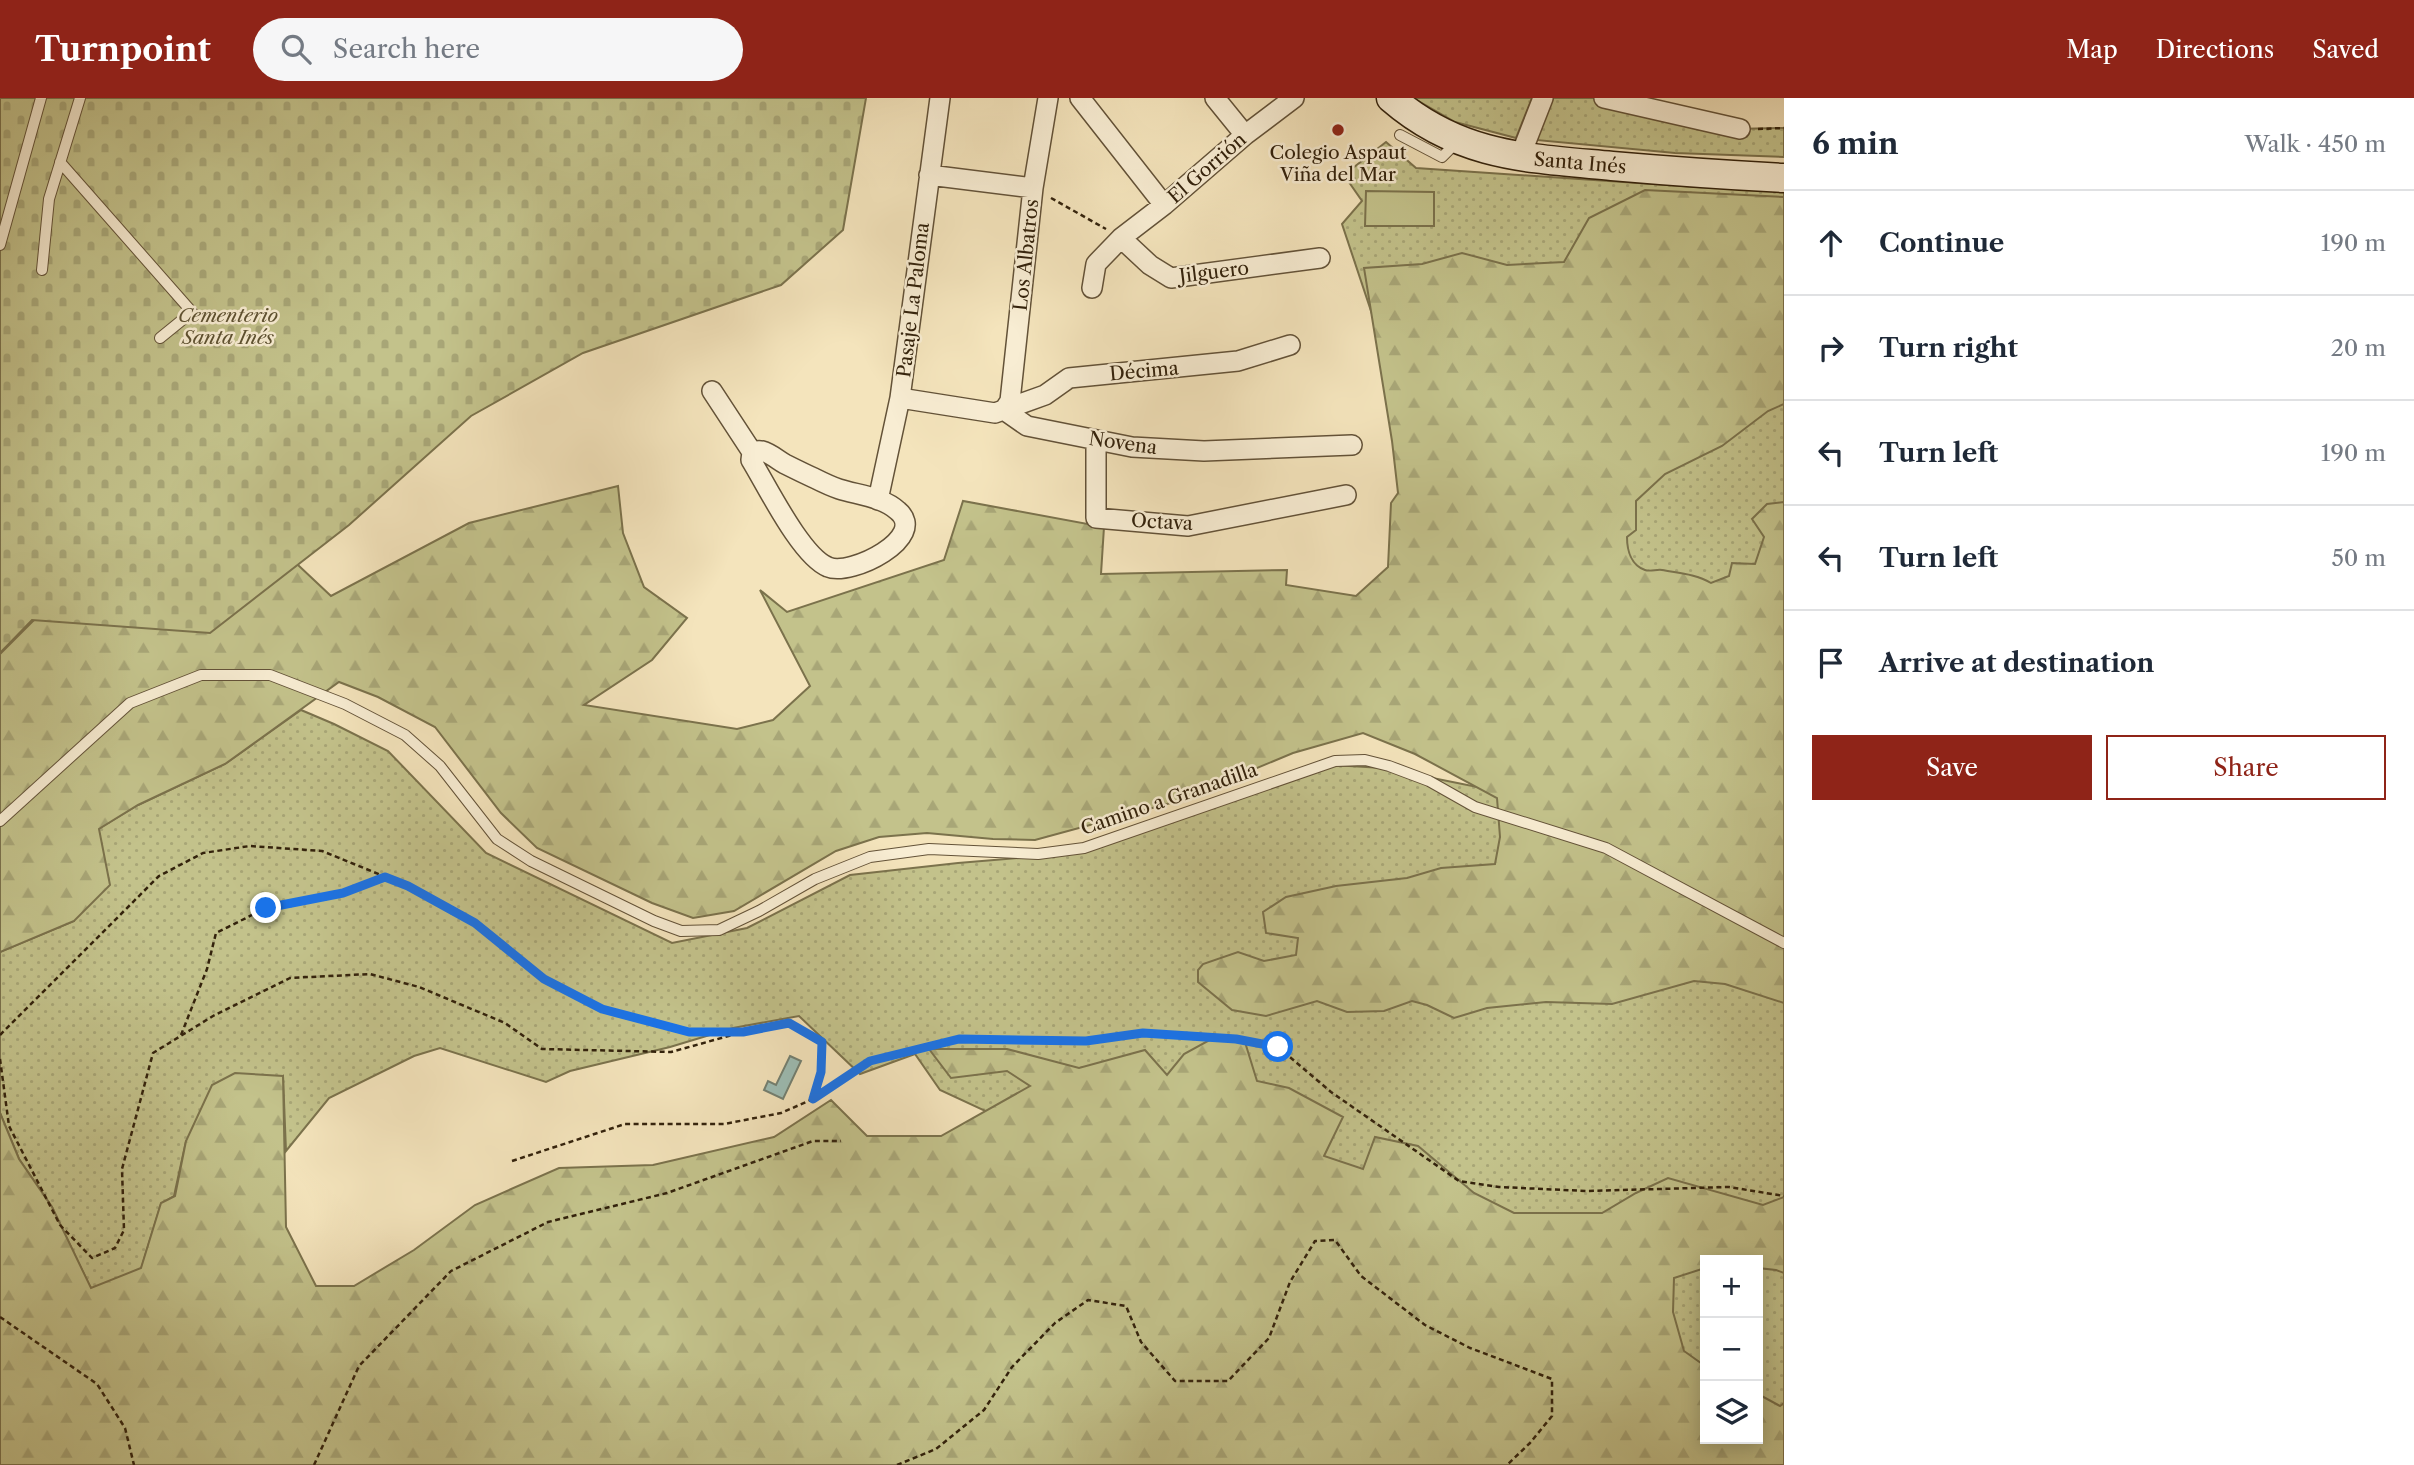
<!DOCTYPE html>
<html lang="en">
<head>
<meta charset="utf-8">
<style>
  body { margin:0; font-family:"Libre Caslon Text",serif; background:#f6f6f7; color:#1f2937 }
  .controls { position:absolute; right:21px; bottom:21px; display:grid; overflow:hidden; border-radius:0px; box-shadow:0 4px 18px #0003 }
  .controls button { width:63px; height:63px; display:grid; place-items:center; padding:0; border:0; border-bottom:2px solid #e0e1e3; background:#fff; color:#1f2937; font:35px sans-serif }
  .stop { position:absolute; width:21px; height:21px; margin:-16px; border:5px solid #1a73e8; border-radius:50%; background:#fff }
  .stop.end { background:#1a73e8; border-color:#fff; box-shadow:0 2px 7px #0008 }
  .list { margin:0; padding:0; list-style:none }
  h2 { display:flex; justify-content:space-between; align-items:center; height:91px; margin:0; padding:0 28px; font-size:30px }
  h2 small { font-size:23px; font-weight:400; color:#747a83 }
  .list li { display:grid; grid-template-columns:46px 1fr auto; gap:21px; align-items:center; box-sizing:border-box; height:105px; padding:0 28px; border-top:2px solid #e0e1e3 }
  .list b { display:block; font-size:26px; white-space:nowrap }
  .list em { font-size:23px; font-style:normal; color:#747a83 }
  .actions { display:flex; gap:14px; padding:21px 28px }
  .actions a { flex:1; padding:16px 0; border:2px solid #8f2418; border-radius:0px; text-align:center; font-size:24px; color:#8f2418 }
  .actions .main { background:#8f2418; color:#fff }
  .icon { flex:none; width:38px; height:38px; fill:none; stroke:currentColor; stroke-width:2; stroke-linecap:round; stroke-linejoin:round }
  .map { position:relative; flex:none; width:1784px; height:1367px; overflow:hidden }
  header { display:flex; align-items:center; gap:42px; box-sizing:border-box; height:98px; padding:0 35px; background:#8f2418; color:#fff }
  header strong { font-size:33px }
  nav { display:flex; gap:38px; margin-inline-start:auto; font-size:24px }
  .search { width:490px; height:63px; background:#f6f6f7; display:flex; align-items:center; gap:18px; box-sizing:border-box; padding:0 24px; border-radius:38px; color:#747a83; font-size:26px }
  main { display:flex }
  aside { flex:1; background:#fff }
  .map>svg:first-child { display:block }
  .grass { fill:url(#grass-dots); stroke:#7b724c; stroke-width:2; fill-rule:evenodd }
  .forest { fill:url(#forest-firs); stroke:#7b724c; stroke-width:2 }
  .cemetery { fill:url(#cemetery-stones); stroke:#7b724c; stroke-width:2 }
  .pitch { fill:#c3c28b; stroke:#7b724c; stroke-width:2 }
  .water { fill:#9dbeb6; stroke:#738072; stroke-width:2 }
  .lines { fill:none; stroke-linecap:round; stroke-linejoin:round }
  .service-casing { stroke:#635238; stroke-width:12 }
  .minor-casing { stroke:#635238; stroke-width:22 }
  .secondary-casing { stroke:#33220c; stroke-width:31 }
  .path { stroke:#33220c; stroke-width:2.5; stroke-dasharray:5 3.5; stroke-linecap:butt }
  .service { stroke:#f8edd3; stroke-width:10 }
  .minor { stroke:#f8edd3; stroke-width:19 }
  .secondary { stroke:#f8edd3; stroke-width:28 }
  .route { stroke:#1a73e8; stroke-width:9 }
  .poi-dot { fill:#8f2418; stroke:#f8edd3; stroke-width:2.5 }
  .labels { text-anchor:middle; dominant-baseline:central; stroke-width:5; stroke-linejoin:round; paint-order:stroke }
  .poi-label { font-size:19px; fill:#33220c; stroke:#f8edd3 }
  .street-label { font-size:19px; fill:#33220c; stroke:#f8edd3 }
  .park-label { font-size:19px; font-style:italic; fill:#5e5232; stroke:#f8edd3 }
</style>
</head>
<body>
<header>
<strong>Turnpoint</strong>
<div class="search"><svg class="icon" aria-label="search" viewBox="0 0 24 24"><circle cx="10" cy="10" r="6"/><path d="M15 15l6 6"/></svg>Search here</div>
<nav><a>Map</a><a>Directions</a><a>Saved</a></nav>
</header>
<main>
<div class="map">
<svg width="1784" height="1367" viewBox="0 0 1784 1367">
  <defs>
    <pattern id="grass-dots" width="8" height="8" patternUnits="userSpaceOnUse" patternTransform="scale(1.75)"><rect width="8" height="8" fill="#c3c28b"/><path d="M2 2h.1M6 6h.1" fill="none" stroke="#a8a677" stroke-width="1.8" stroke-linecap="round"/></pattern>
    <pattern id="forest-firs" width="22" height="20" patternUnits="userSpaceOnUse" patternTransform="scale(1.75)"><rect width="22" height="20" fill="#c3c28b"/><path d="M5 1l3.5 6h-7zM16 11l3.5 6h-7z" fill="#a8a677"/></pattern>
    <pattern id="cemetery-stones" width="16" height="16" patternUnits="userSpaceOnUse" patternTransform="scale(1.75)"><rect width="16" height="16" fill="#c3c28b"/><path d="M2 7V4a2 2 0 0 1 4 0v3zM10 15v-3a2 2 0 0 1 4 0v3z" fill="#a8a677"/></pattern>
  </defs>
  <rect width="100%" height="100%" fill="#f4e4bc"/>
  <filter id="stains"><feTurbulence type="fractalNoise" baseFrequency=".00286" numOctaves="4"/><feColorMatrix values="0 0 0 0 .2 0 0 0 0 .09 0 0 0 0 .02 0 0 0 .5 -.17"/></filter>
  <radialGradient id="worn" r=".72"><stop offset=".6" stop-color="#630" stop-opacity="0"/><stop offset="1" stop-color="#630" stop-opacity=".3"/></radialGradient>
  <path class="grass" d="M1413,0h119l-16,40 -61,-16z
    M1553,0h48l131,31 52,-1v29l-109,-4 -139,-13z
    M1386,44l30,26 281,19 87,4v1274h-295l-484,-345 -65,-30 -25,-36 -55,20 -61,-58 -66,12 -63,19 -100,24 -24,11 -106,-34 -26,8 -85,42 -43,53 -3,-75 -97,65 -12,55 -13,8 -20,65 -50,20 -39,-82 -33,-48 -19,-46v-161l74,-31 24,-92 40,-24 87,-41 76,-54 33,14 54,27 98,102 186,90 75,-15 103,-53 108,-12 122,-10 252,-88 51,3 114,23 -119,-459 -36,-108 20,-23 -18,-26zM1705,1162h53v179h-53z"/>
  <path class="forest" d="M1645,92l139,7v207l-16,7 -46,35 -57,28 -29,27v29l-9,7c0,13 4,28 18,33 5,2 12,-1 17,0 16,3 34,4 49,13l18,-7 3,-13 23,1 9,-27 -12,-18 15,-15 17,-2v501l-59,-19 -31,-3 -82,23 -66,-2 -59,6 -33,10 -27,-13 -15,-4 -28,10 -37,1 -30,-11 -51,15 -34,-6 -34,-28v-12l5,-6 35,-12 26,9 32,-6 2,-17 -32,-5 -3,-21 23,-15 50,-11 71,-8 34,-10 54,-4 5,-27 -3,-39 -82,-44 -52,-21 -70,20 -115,48 -143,39 -42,-1 -66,-6 -48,4 -43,14 -102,60 -41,7 -41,-15 -115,-55 -36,-35 -66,-86 -57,-30 -39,-15 -114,82 -87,41 -39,24 11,56 -36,36 -74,31v-298l34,-34 214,-102 83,78 138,-73 149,-37 5,47 21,54 43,31 -35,42 -68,45 153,24 36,-9 37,-34 -50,-96 27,22 157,-52 19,-59 141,26 -3,47 186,-4 -1,15 70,11 32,-29 3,-64 7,-10 -6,-52 -28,-173 58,-4 40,-11 45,12 57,-3 25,-44z
    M1215,939l29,2 13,42 32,7 54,29 -19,39 39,13 12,-32 43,9 56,47 40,20h88l34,-20 32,-15 95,27 21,-8v76l-8,-3 -18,-2v-8h-53v8l-31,10 -1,34 11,39 21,15v73h53v-45l22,12 4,-3v62h-1784v-352l19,46 33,48 39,81 50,-20 20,-65 14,-7 11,-55 26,-56 23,-12 48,3 3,151 30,59h38l60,-36 61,-45 84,-37 94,-3 121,-28 57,-37 36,36h74l89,-50 -23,-15 -56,7 -22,-29h78l72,19 66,-18 22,25 17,-21z"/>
  <path class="cemetery" d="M0,0h866l-23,132 -62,55 -198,68 -112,63 -122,109 -139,108 -178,-13 -32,33z"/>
  <path class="pitch" d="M1366,93l68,1v34h-69z"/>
  <path class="water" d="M790,958l11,5 -18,38 -19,-9 4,-9 8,4z"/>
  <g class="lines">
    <g class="service-casing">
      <path id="service" d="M1400,37l42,22 16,-16
        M60,64l132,150 -32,26
        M0,147l41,-147
        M42,172l7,-71 31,-101
        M0,723l130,-118 71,-28h69l75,29 60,31 35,31 57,73 34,22 123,60 27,10 38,-1 40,-19 56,-32 55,-22 59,-8 109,5 46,-6 251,-87 30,-1 24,6 40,15 46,26 131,41 178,95"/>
    </g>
    <g class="minor-casing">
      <path id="minor" d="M1080,0l84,107
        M1215,0l30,37
        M1604,0l136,31
        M1520,59l23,-59
        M929,77l104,13
        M1121,140l29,27 21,13 149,-20
        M1092,190l4,-24 25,-26 43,-33 81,-70 49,-37
        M712,293l40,61 -1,8c16,26 50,96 77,107 23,10 101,-30 70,-56 -15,-14 -40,-16 -59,-22 -9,-3 -17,-7 -25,-11 -9,-4 -19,-9 -29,-14 -7,-4 -15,-11 -23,-13 -4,-1 -6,0 -10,1
        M900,300l95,15 50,-18 24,-17 169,-17 52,-16
        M1004,312l23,16 105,21 72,4 148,-6
        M1004,312l6,-9 23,-213 15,-90
        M1096,342v78l92,8 158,-31
        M878,402l22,-102 40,-300"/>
    </g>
    <g class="secondary-casing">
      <path id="secondary" d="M1391,0c68,59 136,60 221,68 58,5 115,9 172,12"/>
    </g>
    <path class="path" d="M1758,31l26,-1
      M1051,100l55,31
      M743,934l46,-9 33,19 -1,30 -8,27
      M0,937l159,-159 44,-23 47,-7 72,5 86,35 67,37 69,56 58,30 87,23h47
      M181,937l26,-66 9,-36 50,-25 77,-15 42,-16
      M0,961l9,67 51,99 32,33 23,-10 9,-18 -2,-61 31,-116 60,-37 77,-38 80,-4 49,13 86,36 37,26 129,3 72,-20
      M512,1063l113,-37h99l57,-11 32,-14 57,-38 89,-22 127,2 57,-8 93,6 42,8 53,45 128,89 40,6 88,4 142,-4 55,9
      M0,1219l97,67 28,44 9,37
      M314,1367l45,-99 92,-95 97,-49 119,-29 146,-52h28
      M897,1367l39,-16 48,-39 28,-43 43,-44 33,-23 38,6 15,36 34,39h53l41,-43 21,-56 25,-41 20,-1 26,36 64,49 45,23 82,31v37l-22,27 -23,22"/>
    <use href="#service" class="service"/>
    <use href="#minor" class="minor"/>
    <use href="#secondary" class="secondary"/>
  </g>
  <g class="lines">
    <path class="route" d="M266,810l77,-15 42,-16 23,9 67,37 69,56 58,30 87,23h54l46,-9 33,19 -1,30 -8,27 57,-38 89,-22 127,2 57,-8 93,6 42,8"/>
  </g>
  <circle class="poi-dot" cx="1338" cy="32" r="7"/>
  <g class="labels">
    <g class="poi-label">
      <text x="1338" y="54">Colegio Aspaut<tspan x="1338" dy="22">Viña del Mar</tspan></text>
    </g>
    <g class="street-label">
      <text transform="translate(1580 65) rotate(5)">Santa Inés</text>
      <text transform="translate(1207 70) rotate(-41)">El Gorrión</text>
      <text transform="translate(1026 157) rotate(-84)">Los Albatros</text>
      <text transform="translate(1214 174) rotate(-7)">Jilguero</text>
      <text transform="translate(913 202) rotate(-83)">Pasaje La Paloma</text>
      <text transform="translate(1144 273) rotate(-5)">Décima</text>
      <text transform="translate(1123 345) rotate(8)">Novena</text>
      <text transform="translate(1162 424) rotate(3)">Octava</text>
      <text transform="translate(1169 701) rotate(-19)">Camino a Granadilla</text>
    </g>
    <g class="park-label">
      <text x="228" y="217">Cementerio<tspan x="228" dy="22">Santa Inés</tspan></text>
    </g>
  </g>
  <rect width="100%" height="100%" filter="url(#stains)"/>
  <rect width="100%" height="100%" fill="url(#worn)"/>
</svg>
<div class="controls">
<button>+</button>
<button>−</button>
<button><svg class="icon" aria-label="layers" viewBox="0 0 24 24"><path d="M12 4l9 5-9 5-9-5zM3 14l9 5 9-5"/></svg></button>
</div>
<div class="stop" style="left:1278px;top:949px"></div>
<div class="stop end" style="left:266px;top:810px"></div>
</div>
<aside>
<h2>6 min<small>Walk · 450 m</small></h2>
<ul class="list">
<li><svg class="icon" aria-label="ahead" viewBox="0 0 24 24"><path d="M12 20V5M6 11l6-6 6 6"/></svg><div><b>Continue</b></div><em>190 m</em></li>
<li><svg class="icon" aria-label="right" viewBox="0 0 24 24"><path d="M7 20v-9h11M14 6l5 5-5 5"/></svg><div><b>Turn right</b></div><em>20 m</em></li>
<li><svg class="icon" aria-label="left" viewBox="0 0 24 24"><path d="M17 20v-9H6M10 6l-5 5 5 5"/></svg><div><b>Turn left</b></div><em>190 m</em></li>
<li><svg class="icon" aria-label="left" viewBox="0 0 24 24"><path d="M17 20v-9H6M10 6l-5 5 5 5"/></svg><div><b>Turn left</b></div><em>50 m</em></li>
<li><svg class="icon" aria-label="arrive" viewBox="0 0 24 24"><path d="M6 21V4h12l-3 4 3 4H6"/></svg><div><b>Arrive at destination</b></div></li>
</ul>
<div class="actions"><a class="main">Save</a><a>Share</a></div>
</aside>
</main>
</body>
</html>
